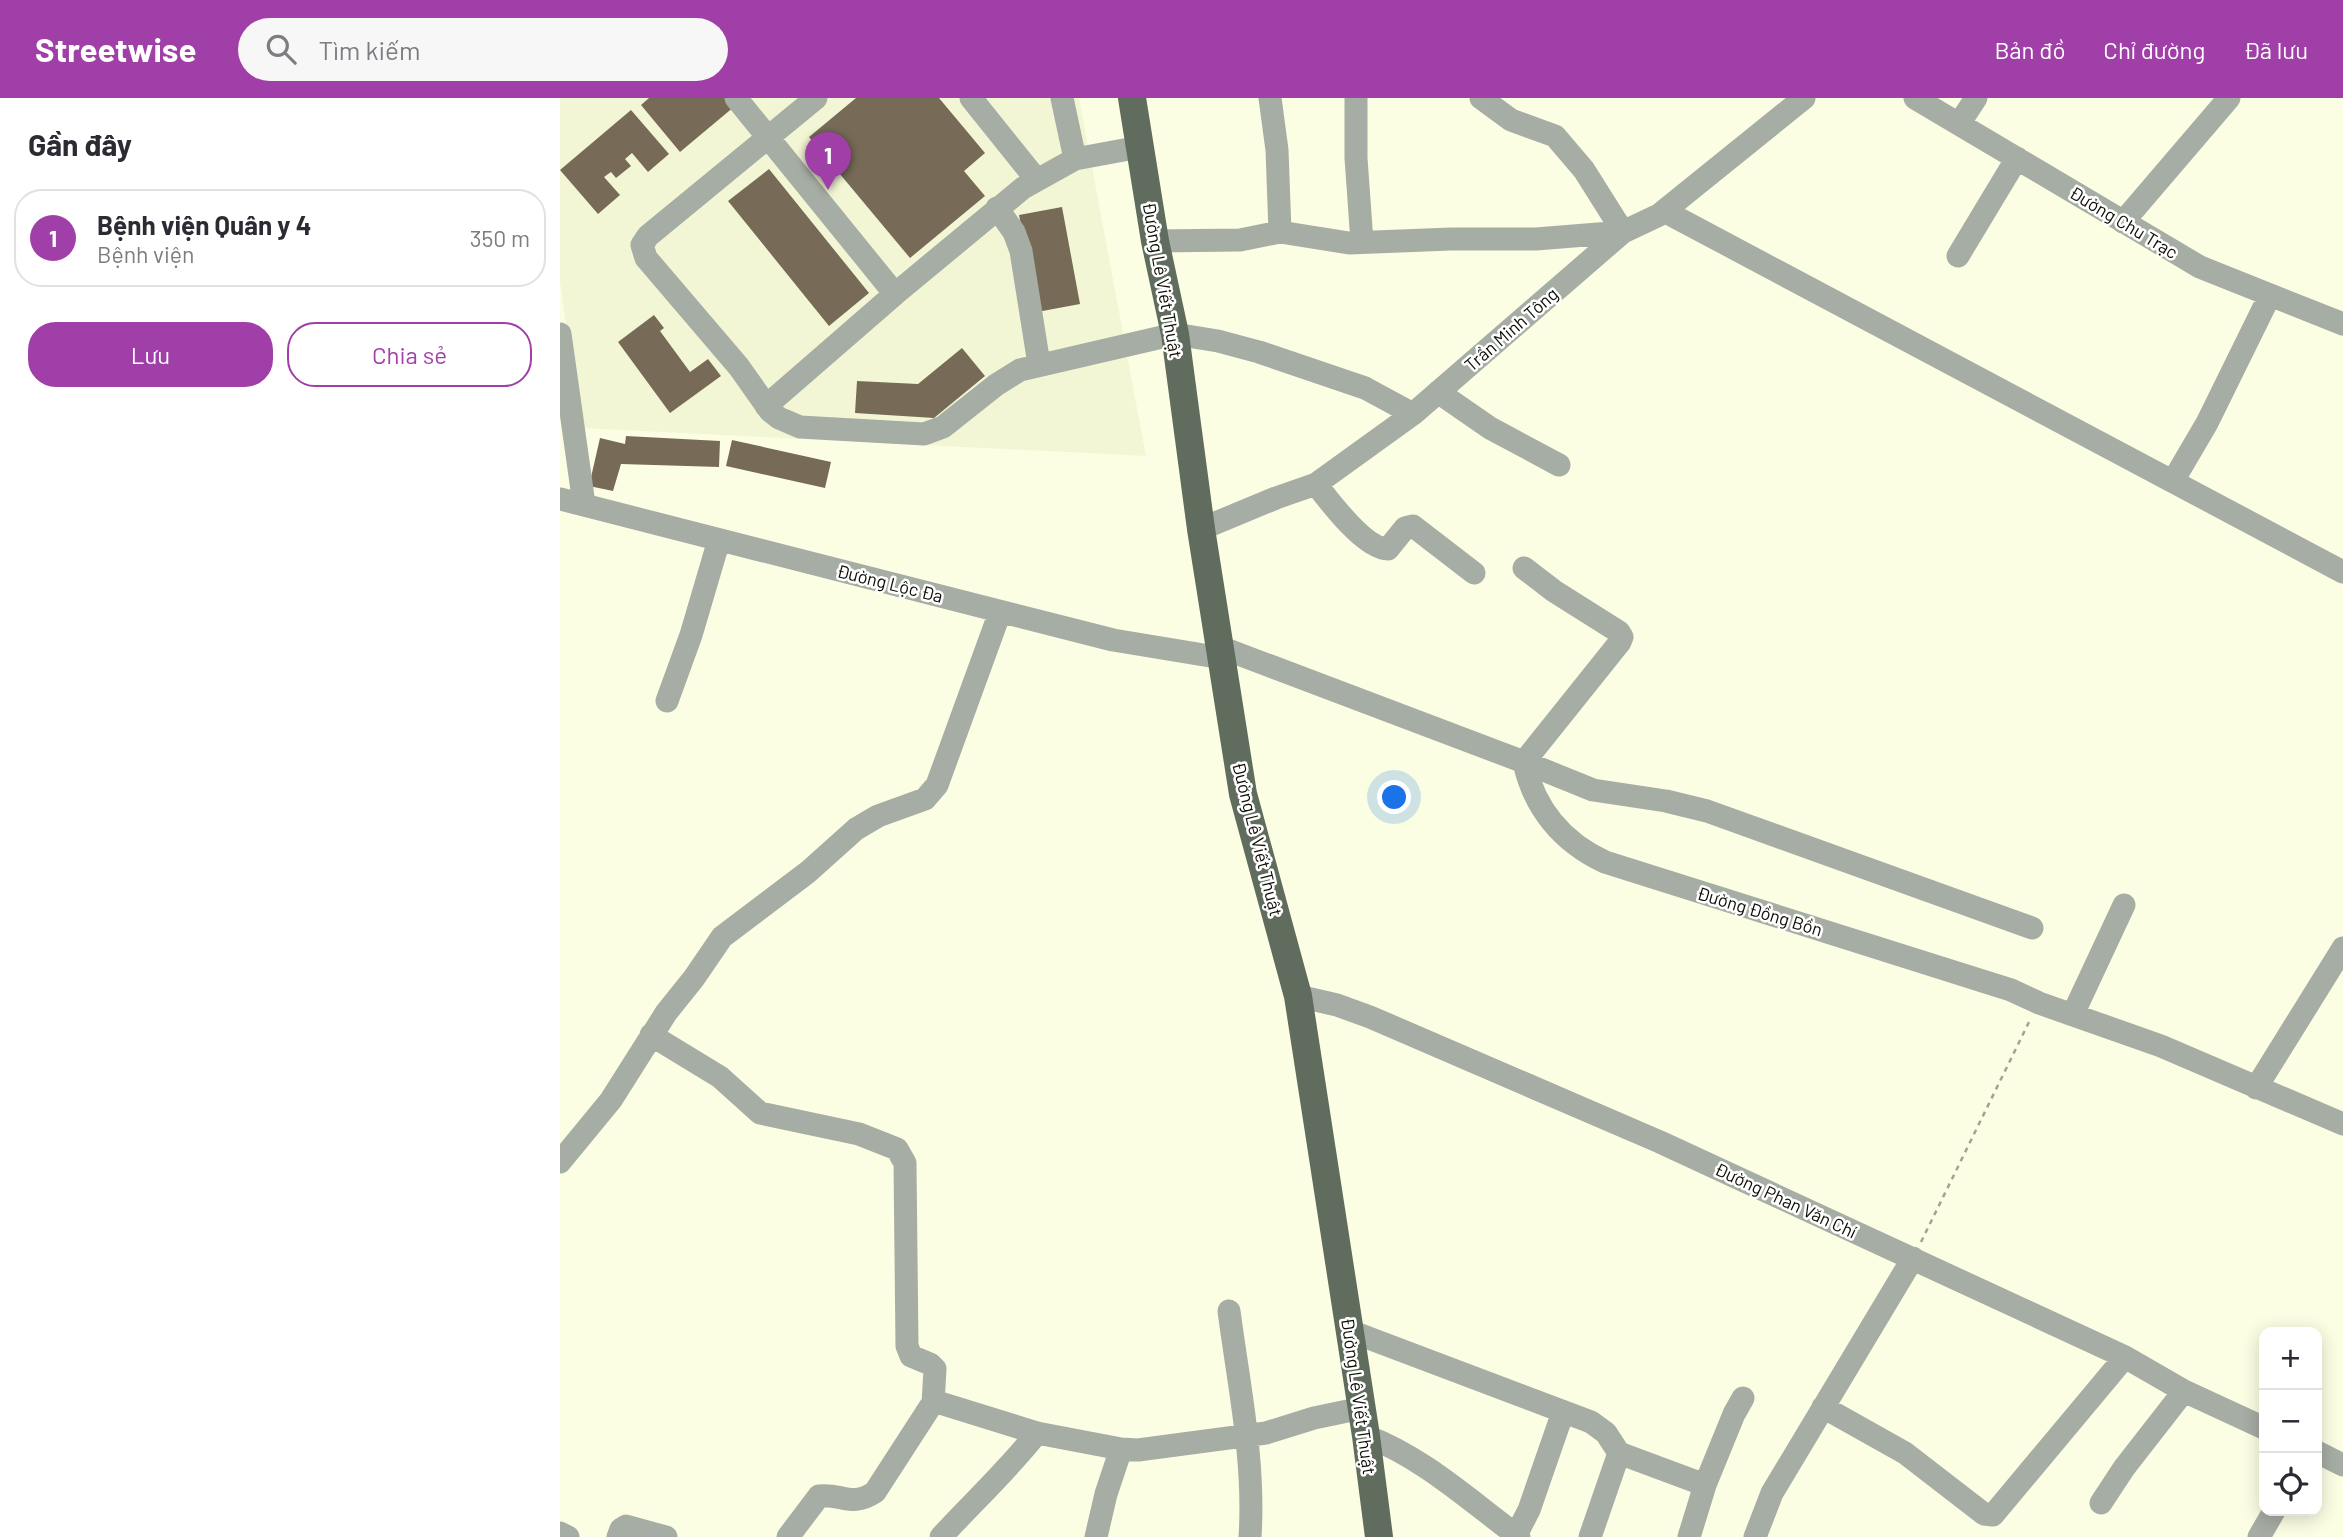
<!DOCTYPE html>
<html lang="vi">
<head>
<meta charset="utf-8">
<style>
  body { margin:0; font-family:Barlow,sans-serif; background:#f7f7f7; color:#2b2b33 }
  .controls { position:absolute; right:21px; bottom:21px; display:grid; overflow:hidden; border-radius:14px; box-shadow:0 4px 18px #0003 }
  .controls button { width:63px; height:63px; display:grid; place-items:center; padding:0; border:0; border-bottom:2px solid #e1e1e2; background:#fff; color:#2b2b33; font:35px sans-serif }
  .you { position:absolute; left:835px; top:700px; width:24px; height:24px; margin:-18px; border:5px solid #fff; border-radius:50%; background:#1a73e8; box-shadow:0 0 0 10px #1a73e833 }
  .badge { display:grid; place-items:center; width:46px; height:46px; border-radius:50%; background:#a03fa7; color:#fff; font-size:23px; font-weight:700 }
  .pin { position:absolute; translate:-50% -58px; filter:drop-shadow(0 2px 4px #0008) }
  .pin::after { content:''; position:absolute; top:37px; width:24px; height:21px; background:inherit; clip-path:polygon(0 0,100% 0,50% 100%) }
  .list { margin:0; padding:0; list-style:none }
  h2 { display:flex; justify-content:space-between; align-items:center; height:91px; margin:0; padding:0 28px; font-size:30px }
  h2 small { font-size:23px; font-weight:400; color:#7c7c81 }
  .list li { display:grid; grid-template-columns:46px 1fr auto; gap:21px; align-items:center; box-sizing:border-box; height:98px; margin:0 14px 14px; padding:0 14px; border:2px solid #e1e1e2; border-radius:28px }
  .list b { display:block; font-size:26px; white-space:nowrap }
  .list p { margin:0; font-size:23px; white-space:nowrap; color:#7c7c81 }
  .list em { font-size:23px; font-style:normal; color:#7c7c81 }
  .actions { display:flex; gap:14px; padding:21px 28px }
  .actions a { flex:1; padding:16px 0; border:2px solid #a03fa7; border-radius:28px; text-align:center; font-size:24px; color:#a03fa7 }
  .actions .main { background:#a03fa7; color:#fff }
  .icon { flex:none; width:38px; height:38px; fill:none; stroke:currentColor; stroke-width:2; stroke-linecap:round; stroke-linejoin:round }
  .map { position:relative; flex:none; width:1783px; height:1439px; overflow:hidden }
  header { display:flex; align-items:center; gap:42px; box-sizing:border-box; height:98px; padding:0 35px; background:#a03fa7; color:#fff }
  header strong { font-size:33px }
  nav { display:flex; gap:38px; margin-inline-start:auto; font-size:24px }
  .search { width:490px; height:63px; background:#f7f7f7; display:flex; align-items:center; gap:18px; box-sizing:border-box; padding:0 24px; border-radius:38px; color:#7c7c81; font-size:26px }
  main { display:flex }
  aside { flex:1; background:#fff }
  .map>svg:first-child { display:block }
  .built { fill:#f3f6d4 }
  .building { fill:#776b57 }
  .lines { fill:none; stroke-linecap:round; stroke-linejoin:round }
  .path { stroke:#a2a490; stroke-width:2.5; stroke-dasharray:5 5; stroke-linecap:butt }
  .minor { stroke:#a6ada4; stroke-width:23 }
  .major { stroke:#606d5e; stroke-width:28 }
  .labels { text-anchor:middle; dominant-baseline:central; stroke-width:5; stroke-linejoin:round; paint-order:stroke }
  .street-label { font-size:18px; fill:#0d0d05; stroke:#fff }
</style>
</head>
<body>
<header>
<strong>Streetwise</strong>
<div class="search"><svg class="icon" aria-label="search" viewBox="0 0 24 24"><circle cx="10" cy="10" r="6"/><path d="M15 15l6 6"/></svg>Tìm kiếm</div>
<nav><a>Bản đồ</a><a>Chỉ đường</a><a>Đã lưu</a></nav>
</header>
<main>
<aside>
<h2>Gần đây<small></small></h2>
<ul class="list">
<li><span class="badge">1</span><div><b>Bệnh viện Quân y 4</b><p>Bệnh viện</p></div><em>350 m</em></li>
</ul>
<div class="actions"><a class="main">Lưu</a><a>Chia sẻ</a></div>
</aside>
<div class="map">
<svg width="1783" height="1439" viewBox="0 0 1783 1439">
  <rect width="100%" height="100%" fill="#fcfee4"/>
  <path class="built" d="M0,0h519l67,358 -565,-28 -21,-145z"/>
  <path class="building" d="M89,0h79l7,8 -55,46 -39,-47z
    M296,0h83l46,55 -21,18 21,25 -75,62 -101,-121z
    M71,12l38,44 -21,18 -16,-19 -7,6 6,7 -15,12 -5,-6 -7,5 16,18 -22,19 -38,-44z
    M209,71l100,124 -40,33 -101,-125z
    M502,109l18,97 -43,8 -18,-97z
    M94,217l10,13 -4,3 30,41 18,-13 13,17 -51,37 -52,-71z
    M402,250l23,28 -51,42 -79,-5 2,-32 61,3z
    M66,338l94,5 -1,26 -98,-3 -8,27 -24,-5 11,-48 25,6z
    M172,342l99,22 -6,26 -99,-22z"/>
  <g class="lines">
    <path class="path" d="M1361,1144l110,-224"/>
    <path class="minor" d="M176,0l159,196
      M256,0l-168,138 -6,9 4,13 93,109 31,44 9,7 21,9 124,7 19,-7 53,-42 24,-15 155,-36 43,7 41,11 106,36 48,26
      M411,0l65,81
      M502,0l13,61
      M710,0l7,52 3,82
      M796,0v60l6,84
      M1355,0l285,169 143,57
      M1399,26l17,-26
      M437,110l17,24 7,19 18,113
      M1104,113l679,361
      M1563,124l106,-124
      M595,143l85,-1 40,-8 69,11 102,-4h85l87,-7 -39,-62 -29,-34 -44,-16 -30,-22
      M1398,158l59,-98
      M0,236l24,170
      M878,294l52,36 69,37
      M206,308l129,-112 128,-106 52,-29 65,-12
      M1613,383l34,-58 63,-128
      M756,386c13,17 49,65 72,65l17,-21 8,-2 61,47
      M0,401l553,141 109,18
      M641,431l75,-31 40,-14 97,-70 210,-182 36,-17 145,-117
      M964,470l30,23 65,41 3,5 -2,5 -96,120 69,28 73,11 41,10 325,117
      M660,549l304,115c10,46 38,80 81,100l406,128 28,13 122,43 182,78
      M107,603l24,-66 28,-95
      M738,898l39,9 33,12 290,125 465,215 59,34 80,37
      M1513,916l51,-109
      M91,937l69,42 40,36 99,21 38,15 8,14 2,183 4,10 19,8 5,5 -2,35
      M1696,990l87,-140
      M0,1064l51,-62 55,-87 28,-35 28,-41 86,-65 48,-43 22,-13 47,-17 12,-14 63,-173
      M669,1213c10,76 26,150 21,226
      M790,1233l241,91 15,11 13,20 -29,84
      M1263,1309l82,46 79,61 9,1 132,-158
      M806,1338c57,21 104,65 153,101
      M1757,1354l26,13
      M1059,1355l86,32 -16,52
      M1145,1387l29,-71 9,-16
      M1541,1405l23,-35 60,-77
      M0,1435l8,4
      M956,1437l13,-25 34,-98
      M58,1439l3,-8 5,-3 40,11
      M228,1439l31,-41c23,-3 32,12 56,-4l55,-85 7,-5 100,31 84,16 17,1 128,-17 48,-15 48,-10
      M381,1439c32,-35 67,-67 96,-104
      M536,1439l10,-43 15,-45
      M1195,1439l17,-44 141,-235
      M1699,1439l15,-26"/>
    <path class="major" d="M572,0l23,143 20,93 26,195 42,265 55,202 68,440 13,101"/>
  </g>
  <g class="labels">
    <g class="street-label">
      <text transform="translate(1564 124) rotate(31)">Đường Chu Trạc</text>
      <text transform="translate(603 182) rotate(80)">Đường Lê Viết Thuật</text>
      <text transform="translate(951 231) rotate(-41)">Trần Minh Tông</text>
      <text transform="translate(330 485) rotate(14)">Đường Lộc Đa</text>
      <text transform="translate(698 741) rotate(76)">Đường Lê Viết Thuật</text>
      <text transform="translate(1200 813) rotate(17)">Đường Đồng Bồn</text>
      <text transform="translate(1226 1102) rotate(25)">Đường Phan Văn Chí</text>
      <text transform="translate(799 1298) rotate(82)">Đường Lê Viết Thuật</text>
    </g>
  </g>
</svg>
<div class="controls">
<button>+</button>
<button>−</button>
<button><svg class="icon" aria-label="locate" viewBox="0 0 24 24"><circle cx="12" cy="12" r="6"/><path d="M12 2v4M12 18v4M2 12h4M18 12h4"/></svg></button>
</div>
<div class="you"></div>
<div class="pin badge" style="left:268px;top:92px">1</div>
</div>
</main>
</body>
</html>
